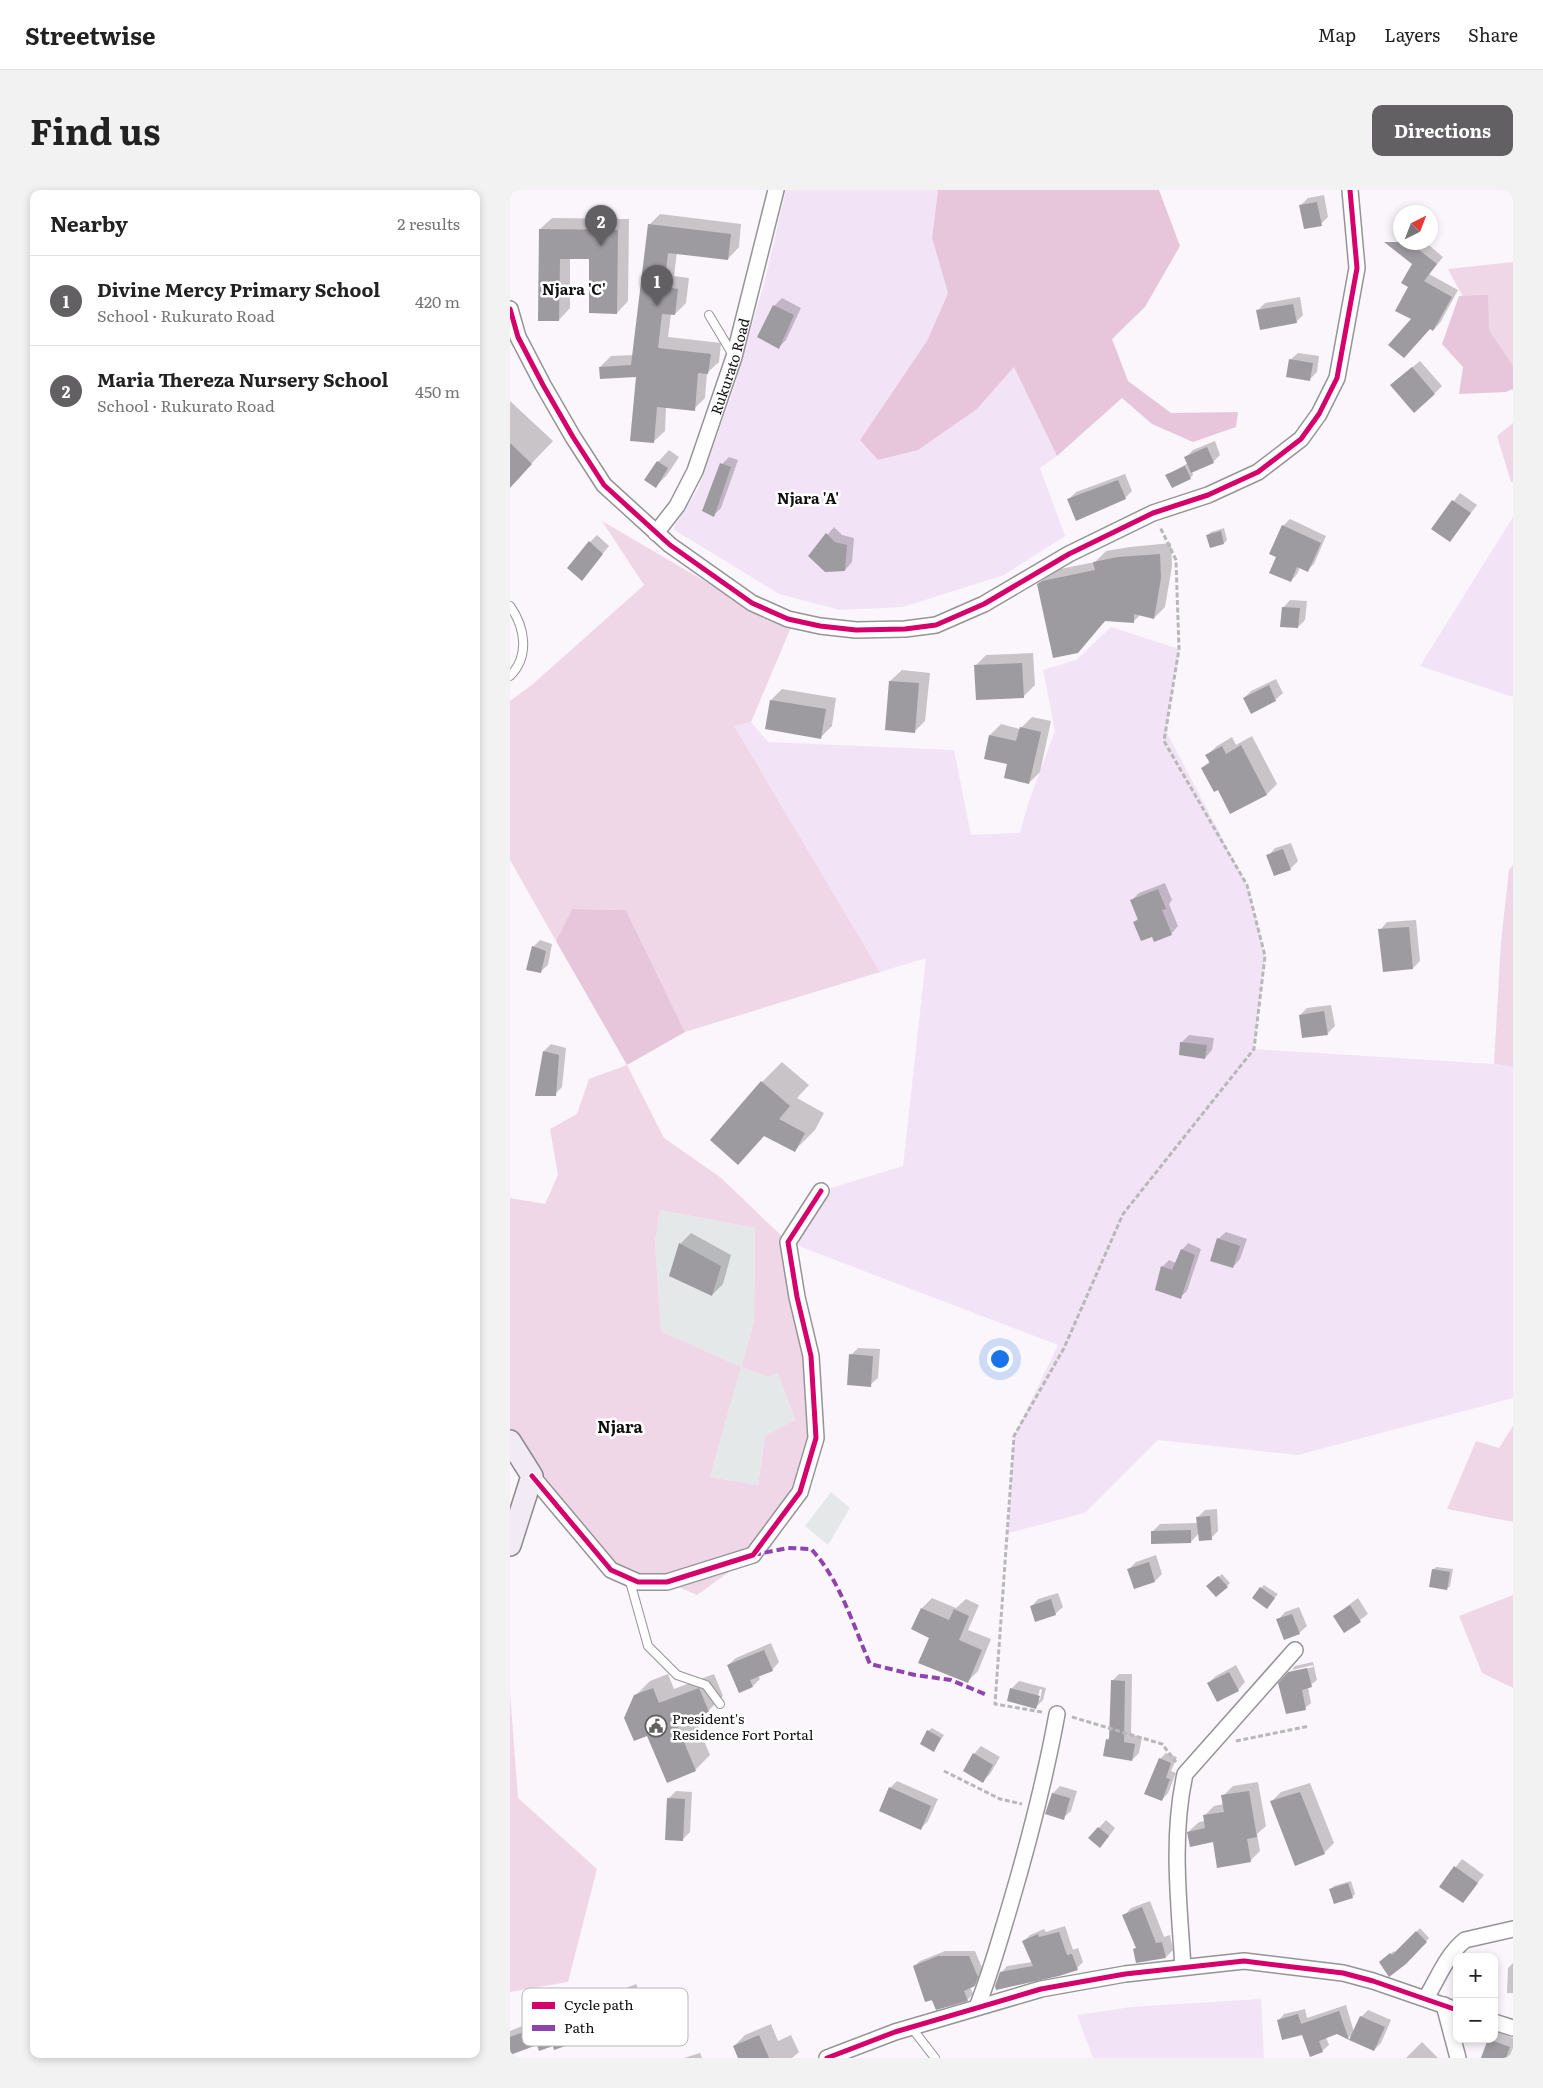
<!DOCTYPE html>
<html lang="en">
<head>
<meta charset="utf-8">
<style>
  body { margin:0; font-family:Literata,serif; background:#f2f2f2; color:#222 }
  .controls { position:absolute; right:15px; bottom:15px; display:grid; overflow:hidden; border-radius:10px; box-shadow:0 2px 8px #0003 }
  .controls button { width:45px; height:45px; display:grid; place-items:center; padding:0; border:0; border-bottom:1px solid #e0e0e0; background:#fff; color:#222; font:25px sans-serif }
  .compass { position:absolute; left:883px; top:15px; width:45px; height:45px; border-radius:50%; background:#fff; box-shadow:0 2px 8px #0003; rotate:42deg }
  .you { position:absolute; left:489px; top:1168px; width:18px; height:18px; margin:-12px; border:4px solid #fff; border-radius:50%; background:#1a73e8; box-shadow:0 0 0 8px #1a73e833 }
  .badge { display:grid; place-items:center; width:32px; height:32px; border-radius:50%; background:#626062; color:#fff; font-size:16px; font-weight:700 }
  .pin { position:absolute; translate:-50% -41px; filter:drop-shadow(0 1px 2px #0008) }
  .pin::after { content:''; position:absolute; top:26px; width:18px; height:15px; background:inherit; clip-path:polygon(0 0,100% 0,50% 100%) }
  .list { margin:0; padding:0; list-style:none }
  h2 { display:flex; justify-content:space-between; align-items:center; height:65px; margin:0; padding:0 20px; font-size:21px }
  h2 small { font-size:16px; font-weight:400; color:#767676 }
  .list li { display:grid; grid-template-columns:32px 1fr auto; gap:15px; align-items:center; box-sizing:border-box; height:90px; padding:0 20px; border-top:1px solid #e0e0e0 }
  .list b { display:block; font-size:19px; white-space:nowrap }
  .list p { margin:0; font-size:16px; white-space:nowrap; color:#767676 }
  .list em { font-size:16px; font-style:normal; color:#767676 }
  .map { position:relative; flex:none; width:1003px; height:1868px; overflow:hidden; border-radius:10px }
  header { display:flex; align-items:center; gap:30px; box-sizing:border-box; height:70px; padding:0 25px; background:#fff; border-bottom:1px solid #e0e0e0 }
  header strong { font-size:24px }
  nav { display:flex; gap:28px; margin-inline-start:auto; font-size:18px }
  .intro { display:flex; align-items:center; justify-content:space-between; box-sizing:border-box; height:120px; padding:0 30px }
  h1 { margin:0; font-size:35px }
  .button { padding:12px 22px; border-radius:10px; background:#626062; color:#fff; font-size:18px; font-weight:700 }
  main { display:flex; gap:30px; padding:0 30px }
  aside { flex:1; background:#fff; border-radius:10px; box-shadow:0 2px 8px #0003 }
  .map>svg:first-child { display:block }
  .industrial { fill:#e5e8e9 }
  .farmland { fill:#f3e3f7 }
  .green { fill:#f0d7e8; fill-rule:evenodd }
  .forest { fill:#e7c6db }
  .shadow { fill:#0003; fill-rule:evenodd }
  .building { fill:#9d9b9f }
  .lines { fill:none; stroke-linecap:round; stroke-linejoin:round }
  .lane-casing { stroke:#959496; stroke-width:10 }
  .street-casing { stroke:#959496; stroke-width:18 }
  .secondary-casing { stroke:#8c8a8c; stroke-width:24 }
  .path { stroke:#b9b8b9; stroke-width:3; stroke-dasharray:5 2.5; stroke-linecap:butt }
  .lane { stroke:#fefefe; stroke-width:8 }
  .street { stroke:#fefefe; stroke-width:15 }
  .secondary { stroke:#f2ebf5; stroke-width:21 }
  .quiet { stroke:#8e44ad; stroke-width:4; stroke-dasharray:8 4; stroke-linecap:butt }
  .cycleway-casing { stroke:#fff; stroke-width:8 }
  .cycleway { stroke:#d6006c; stroke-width:5 }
  .labels { text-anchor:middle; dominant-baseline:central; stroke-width:5; stroke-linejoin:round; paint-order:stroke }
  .street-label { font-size:14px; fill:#101010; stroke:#fff }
  .poi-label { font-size:14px; fill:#101010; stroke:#fff; text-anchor:start }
  .neighbourhood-label { font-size:15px; font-weight:bold; fill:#101010; stroke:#fff }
  .quarter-label { font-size:16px; font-weight:bold; fill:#101010; stroke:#fff }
  .key { fill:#fff; stroke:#b7b7b7; stroke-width:1 }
  .key-label { font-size:14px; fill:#101010 }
</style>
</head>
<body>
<header>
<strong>Streetwise</strong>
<nav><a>Map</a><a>Layers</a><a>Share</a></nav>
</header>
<div class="intro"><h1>Find us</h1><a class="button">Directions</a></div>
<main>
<aside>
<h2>Nearby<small>2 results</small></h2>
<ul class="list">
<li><span class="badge">1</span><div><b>Divine Mercy Primary School</b><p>School · Rukurato Road</p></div><em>420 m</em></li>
<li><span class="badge">2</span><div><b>Maria Thereza Nursery School</b><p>School · Rukurato Road</p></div><em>450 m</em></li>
</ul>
</aside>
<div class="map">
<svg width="1003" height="1868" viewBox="0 0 1003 1868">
  <rect width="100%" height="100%" fill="#faf6fb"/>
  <path class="industrial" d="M150,1020l95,18 -1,94 -13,45 37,5 17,49 -30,15 -7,49 -48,-8 31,-110 -80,-36 -6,-89z
    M321,1302l19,16 -22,37 -23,-19z"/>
  <path class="farmland" d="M276,0h152l-6,48 16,55 -21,48 -67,99 117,-31 37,-42 43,89 -17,12 25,68 -61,39 -101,32 -63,3 -61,-16 -106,-65 25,-40 35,-98 32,-111z
    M1003,327v180l-93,-31z
    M601,437l68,22 -13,82 81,154 18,71 -11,93 239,15 20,3v331l-215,57 -140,-15 -73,73 -77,20 6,-97 44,-91 -270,-103 33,-51 82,-25 23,-208 -46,14 -147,-246 18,-4 17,20 186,8 17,85 49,-2 8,-29 27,-73 -12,-61 33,-10z
    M751,1809l3,59h-171l-16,-43 54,-8z"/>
  <path class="green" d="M1003,72v129l-65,-122z
    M1003,233v59h-2l-14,-46z
    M92,331l164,96 26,8 -41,97 -17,4 146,246 -195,60 -59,-122 -54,-1 -16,32 -46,-81v-159l23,-17 111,-99z
    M1003,675v202l-19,-3 7,-122 8,-72z
    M117,875l37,73 56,39 68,65 28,196 -16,54 -47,63 -56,40 -30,-13 -47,-6 -110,-135v-243l35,6 13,-29 -8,-46 27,-15 12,-35zM150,1020l95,18 -1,94 -13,45 -80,-36 -6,-89zM231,1177l27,9 10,-3 17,47 -30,16 -7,49 -48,-8z
    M1003,1236v96l-66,-13 29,-68 23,7z
    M1003,1405v93l-31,-15 -23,-57z
    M0,1502l8,106 79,71 -29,113 -58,10z"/>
  <path class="forest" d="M428,0h221l21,56 -35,61 -33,32 16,42 43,32 67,-1 -2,15 -43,15 -41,-18 -30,-26 -65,58 -43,-89 -37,42 -59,41 -40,10 -18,-20 67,-99 21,-48 -16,-55z
    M978,105l1,35 24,36v23l-7,3 -47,2 4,-27 -21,-23 17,-48z
    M62,719l54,1 59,122 -58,33 -71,-124z"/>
  <path class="shadow" d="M814,5l4,22 -7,7 -21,-18 8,-8z
    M150,24l81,10 -2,23 -11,12 -51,-7 -3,24 15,2 -3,25 -11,11h-4l-3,23 53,6 -2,19 -12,11 -2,25 -11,11 -28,-2 -1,24 -12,11 -16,-66 -37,-9 11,-11 23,-1 15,-130z
    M42,28l77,1 -1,82 -11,12 -26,-55h-21v50l-11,12 -19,-91z
    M891,51l24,1 18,15 -14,17 29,16 -18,33 -7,7 -20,-11 1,-55 -19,-15z
    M790,107l3,18 -7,7 -39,-11 8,-8z
    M272,108l19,10 -15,32 -7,7 -20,-11 15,-30z
    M788,163l21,3 -2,16 -8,8 -19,-20z
    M910,171l22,25 -7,7 -36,-15z
    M0,211l43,40 -43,45z
    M705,251l5,14 -7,7 -21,9 1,4 -3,3 -23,-3 21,-12 -2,-6 7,-7z
    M159,260l10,7 -12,18 -11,11 2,-24z
    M219,267l9,3 -17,48 -7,7 8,-51z
    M615,284l7,17 -7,7 -56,1 7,-7z
    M950,303l17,12 -27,35 -17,-12z
    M780,329l36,17 -12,28 -7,6 -7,-3 -3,7 -6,7 -13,-24 5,-31z
    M324,337l8,8 12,3 -2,24 -7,8 -35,-14z
    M714,338l3,12 -3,3 -16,-8 3,-3z
    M87,345l12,11 -27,33 8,-37z
    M661,353l1,23 -7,41 -11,11 -14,-3 -7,7 -27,-2 -28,31 -40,-67 17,-14 40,-8 11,-11 24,-4z
    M780,410l17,1 -2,19 -7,7 -15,-19z
    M523,463l2,32 -12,12 -48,-31 11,-11z
    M392,480l28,3 -5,48 -11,11 -24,-51z
    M766,489l7,14 -8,7 -31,-2 7,-7z
    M272,499l54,9 -4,28 -11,11 -50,-37z
    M522,527l19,4 -11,51 -11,11 -21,-20 -18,-28 11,-11 19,5z
    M742,546l25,48 -10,10 -36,19 -13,-24 -16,-21 8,-7 -3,-6 10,-9 15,-9 4,8z
    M781,653l7,18 -8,8 -22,-13 7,-8z
    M655,693l7,17 -3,4 9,22 -7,8 -37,-12 5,-4 -7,-18 7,-7z
    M906,730l4,41 -7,7 -33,-38 7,-8z
    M30,750l12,4 -4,21 -8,7 -7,-25z
    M821,815l4,21 -7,7 -28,-18 7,-7z
    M679,845l25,3 -2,12 -7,8 -25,-4 2,-12z
    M41,854l15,4 -4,39 -7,7 -11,-43z
    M272,872l27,23 -12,13 27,15 -9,17 -20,20 -30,-15 -27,28 -26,-23 50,-58z
    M716,1042l21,7 -7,20 -7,8 -15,-28z
    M181,1043l40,22 -8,29 -11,11 -32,-51z
    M678,1053l13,6 -14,42 -7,6 -18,-30 7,-7 7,3 6,-13z
    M348,1158l22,1 -2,29 -8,7 -19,-30z
    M707,1319l1,22 -7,7 -12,-5 -8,9 -39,-10 8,-8 38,-1v-6l7,-7z
    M646,1365l6,19 -7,7 -20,6 -6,-18 7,-7z
    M926,1377l17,2 -3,17 -3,3 -14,-19z
    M712,1384l8,9 -3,3 -16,-3z
    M754,1395l14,9 -11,13 -6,-19z
    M548,1403l5,14 -8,7 -24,-7 7,-8z
    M422,1408l24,10 10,-9 13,6 -11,25 23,9 -13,32 -10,10 -37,-44 -9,-29z
    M848,1408l10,16 -24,18 -10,-16z
    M789,1417l8,19 -8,7 -21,-13 7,-8z
    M261,1453l8,19 -7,8 -14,5 2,4 -7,7 -25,-21 8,-7z
    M803,1472l4,18 -9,7 3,16 -6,5 -16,-35 24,-6v-2l-21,5 3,-4z
    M726,1475l9,17 -7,8 -30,-7 8,-7z
    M158,1484l6,15 40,-15 9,22 -15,15 -14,6 16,38 -15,15 -60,-74 15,-15z
    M609,1484h13l-1,61 11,2 -3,16 -7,7 -25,-20 4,-4 1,-55z
    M509,1491l27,7 -3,12 -7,7 -25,-18zM530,1499l2,1 -2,10h-3z
    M422,1538l12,7 -10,15 -6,-19z
    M471,1556l19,11 -10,17 -7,7 -9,-27z
    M656,1563l11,4 -6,14 5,2 -8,20 -6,7 -2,-41z
    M387,1591l41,18 -10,22 -7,7 -31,-40z
    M748,1592l8,44 -9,8 3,17 -10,10 -36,-20 -26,-9 11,-10 6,-1 -1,-5 10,-10 10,-2 -1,-8 10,-10z
    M800,1593l24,60 -10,10 -53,-51 10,-10z
    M550,1596l17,5 -6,20 -8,7 -10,-25z
    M166,1601l16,1 -2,40 -8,8 -13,-42z
    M596,1630l9,8 -8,11 -17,-1z
    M952,1669l22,16 -22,27 -21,-16z
    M841,1691l4,13 -3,3 -22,-7 4,-4z
    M640,1711l14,36 6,-2 3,15 -7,7 -29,5 -3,-13 3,-2 -13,-31 7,-8z
    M555,1736l8,24 5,-2 5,14 -6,6 -76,5 6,-7 26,-4 -9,-21 6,-6 14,-6 2,3z
    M910,1738l9,10 -24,26 -21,-5 10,-8 2,2z
    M435,1761h30l8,19 -3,9 -10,8 3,7 -6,6 -31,9 -22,-43 6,-5z
    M1003,1773v30h-6l1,-25z
    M126,1794l11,25 -7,7 -39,16 -9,-25 7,-8z
    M836,1815l8,27 7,-15 7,-7 23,10 -10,23 -7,7 -20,-17 -6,5 -11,-5 -11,4 3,8 -7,6 -19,-18 -25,-12 6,-7 21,-5 2,9z
    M62,1821l9,24 -7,7 -21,3 -15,-2 -28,11v-23l15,-6 1,3z
    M261,1834l7,17 13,-6 8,17 -7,6h-54l-4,-12 11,-11z
    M987,1842l16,6v10l-4,10h-26l7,-19h4v-4z
    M912,1852l16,16h-32z
    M190,1863l2,5h-18z"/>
  <path class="building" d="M807,12l5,24 -18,3 -5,-24z
    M138,34l83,10 -3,26 -60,-7 -4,34 14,2 -3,26 -13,-1 -4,34 53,6 -3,20 -10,-1 -3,38 -38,-4 -3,36 -24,-2 6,-64 -36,2 -1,-12 32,-2z
    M29,39l79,1 -1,84 -28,-1v-54h-29l-1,62h-21z
    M874,52h25l28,22 -13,17 28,16 -19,34 -3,-2 -26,29 -16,-13 23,-26 -16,-8 13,-24 -7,-4 11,-19z
    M783,114l4,19 -37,7 -4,-20z
    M263,115l21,10 -15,34 -22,-12z
    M779,169l24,4 -3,18 -24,-4z
    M902,177l23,27 -21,19 -24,-28z
    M0,253l22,21 -22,24z
    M697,257l7,16 -23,10 -7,-16z
    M147,271l11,7 -12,20 -12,-8z
    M210,273l11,4 -17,50 -12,-6z
    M675,276l6,13 -19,9 -7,-13z
    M608,290l8,19 -50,22 -9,-22z
    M942,310l19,13 -21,29 -19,-13z
    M772,335l39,18 -13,29 -11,-5 -6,15 -22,-9 7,-16 -7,-3z
    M711,341l3,13 -14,4 -4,-13z
    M316,343l9,9 12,3 -2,26 -20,1 -17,-16z
    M79,351l14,13 -21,27 -15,-13z
    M650,364l1,24 -7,41 -20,-5v9l-29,-2 -27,32 -25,5 -16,-74 5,-3 53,-11 -2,-8 25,-5z
    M772,417l18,1 -2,20 -18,-1z
    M512,473l2,35 -48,2 -2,-35z
    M379,491l30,2 -4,50 -30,-3z
    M759,495l7,16 -25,13 -8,-16z
    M260,510l56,9 -5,30 -56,-10z
    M510,537l21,5 -12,52 -25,-6 3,-14 -23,-5 5,-24 27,6z
    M731,555l26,50 -37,19 -12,-24 -4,2 -13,-24 9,-5 -5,-8 17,-9 4,8z
    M773,659l8,21 -17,6 -8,-21z
    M648,699l8,20 -4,1 10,25 -18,7 -2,-5 -11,4 -8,-19 5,-2 -8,-20z
    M899,737l4,42 -30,3 -5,-43z
    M22,756l14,5 -5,22 -15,-3z
    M814,821l4,24 -26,3 -3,-23z
    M670,852l27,3 -2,14 -26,-4z
    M33,861l16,4 -3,41h-21z
    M251,891l29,25 -11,13 26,14 -10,19 -31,-16 -26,29 -28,-25z
    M707,1048l23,8 -7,22 -23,-7z
    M169,1053l42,23 -9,30 -43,-20z
    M671,1059l14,6 -14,44 -26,-9 6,-24 11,4z
    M339,1164l24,2 -2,31 -24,-2z
    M700,1326l2,24 -13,1 -3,-24z
    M681,1340v13l-40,1v-13z
    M639,1372l6,20 -21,7 -7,-20z
    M922,1379l18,3 -3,18 -18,-3z
    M708,1386l10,11 -12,10 -10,-11z
    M750,1397l15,11 -8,11 -15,-11z
    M541,1409l5,16 -21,7 -5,-16z
    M840,1415l11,17 -17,11 -11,-17z
    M411,1418l28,12 5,-11 15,7 -10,24 23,10 -14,33 -50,-20 11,-25 -18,-9z
    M782,1424l8,20 -16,6 -8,-21z
    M254,1460l9,21 -23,9 3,7 -14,6 -12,-28z
    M797,1478l5,19 -10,3 4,20 -20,4 -8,-31 10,-11z
    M719,1482l10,19 -22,11 -10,-19z
    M601,1490l14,1 -1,61 11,2 -3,17 -29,-5 3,-17 3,1z
    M143,1498l6,15 40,-15 10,24 -32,13 19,46 -29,12 -20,-47 -13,5 -10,-23 10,-23z
    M500,1498l30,8 -4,13 -29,-8z
    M417,1540l14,8 -7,14 -14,-8z
    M463,1563l20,12 -10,18 -20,-12z
    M649,1568l12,5 -5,15 4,1 -8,22 -18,-7z
    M379,1597l42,19 -10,24 -42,-19z
    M739,1601l8,46 -10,2 4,23 -34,6 -4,-26 -23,5 -3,-15 18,-4 -2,-13 21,-3 -3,-17z
    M790,1602l25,62 -30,12 -25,-65z
    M542,1603l18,5 -6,22 -19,-6z
    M157,1608l18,1 -2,42 -18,-1z
    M588,1637l11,9 -9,12 -12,-10z
    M944,1676l24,17 -15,20 -24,-16z
    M838,1693l5,15 -19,6 -5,-15z
    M632,1717l14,36 6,-1 4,16 -30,5 -3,-14 3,-1 -14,-33z
    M906,1741l11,11 -21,22 -17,13 -10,-15 11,-9 2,2z
    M549,1742l8,23 5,-1 6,16 -19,6 -63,14 -1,-4 5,-14 33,-6 -11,-25 16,-7 1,3z
    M428,1766h31l9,21 -3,9 -11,5 4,10 -32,9 -4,-10 -7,2 -12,-36z
    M829,1821l10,29 -12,-6 -18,7 4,11 -13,5 -8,-22 -20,5 -5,-20 21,-6 3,10z
    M850,1826l25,11 -11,24 -25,-11z
    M55,1827l9,26 -20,7 -1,-4 -14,5 -2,-6 -27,10v-18z
    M249,1845l10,23h-31l-5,-12z
    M978,1849l22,8 -4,11h-25z"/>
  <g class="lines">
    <g class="lane-casing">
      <path id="lane" d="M199,125l24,40
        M0,416c15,21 20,50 0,70
        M119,1388l19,68 29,29 29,10 14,19
        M401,1837l24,31"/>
    </g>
    <g class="street-casing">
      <g id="street">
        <path d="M0,119l8,28 25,48 30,52 31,48 66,60 82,58 36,16 32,7 36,4 49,-1 31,-4 48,-21 85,-50 84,-41 55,-18 50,-23 43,-33 18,-25 18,-36 20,-110 -7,-78"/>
        <path id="s1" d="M146,343l21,-27 18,-35 39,-114 42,-167"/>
        <path d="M22,1286l79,94 27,12h29l86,-27 47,-63 16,-54 -5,-82 -14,-59 -9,-55 33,-51"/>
        <path d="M673,1777c-4,-64 -12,-130 2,-193l110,-124"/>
        <path d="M916,1808c11,-18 21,-44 39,-58l48,-11"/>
        <path d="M934,1815l14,53"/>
        <path d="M467,1817c13,-32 22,-65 32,-98 19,-64 36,-129 48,-195"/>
        <path d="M984,1832l19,6"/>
        <path d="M317,1868l68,-26 146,-43 84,-15 119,-13 99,12 30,8 84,29"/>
      </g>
    </g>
    <g class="secondary-casing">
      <path id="secondary" d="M0,1251l22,35 -22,69"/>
    </g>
    <path class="path" d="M532,1522l-47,-8 19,-268 50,-88 59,-134 131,-165 11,-93 -18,-71 -83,-144 15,-92 -3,-89 -16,-33
      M562,1527l90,27 14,18
      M726,1551l73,-15
      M434,1581l56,28 22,5"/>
    <use href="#lane" class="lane"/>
    <use href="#street" class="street"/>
    <use href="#secondary" class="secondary"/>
    <path class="quiet" d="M243,1365l35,-7 23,1c28,29 43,78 59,115l45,11 36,5 36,15"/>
    <g class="cycleway-casing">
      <path id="cycleway" d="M0,119l8,28 25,48 30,52 31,48 66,60 82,58 36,16 32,7 36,4 49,-1 31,-4 48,-21 85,-50 84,-41 55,-18 50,-23 43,-33 18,-25 18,-36 20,-110 -7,-78
        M22,1286l79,94 27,12h29l86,-27 47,-63 16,-54 -5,-82 -14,-59 -9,-55 33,-51
        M317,1868l68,-26 146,-43 84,-15 119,-13 99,12 30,8 84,29"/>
    </g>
    <use href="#cycleway" class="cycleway"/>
  </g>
  <defs>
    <g id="civic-ring" transform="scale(1.125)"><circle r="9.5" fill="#fff" stroke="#626062" stroke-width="1.5"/><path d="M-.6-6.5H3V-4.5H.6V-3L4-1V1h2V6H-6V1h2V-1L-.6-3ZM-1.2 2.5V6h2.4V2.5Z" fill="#626062"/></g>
  </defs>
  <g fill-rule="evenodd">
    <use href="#civic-ring" x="146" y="1536"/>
  </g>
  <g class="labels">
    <g class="street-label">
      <text stroke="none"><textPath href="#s1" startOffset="184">Rukurato Road</textPath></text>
    </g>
    <g class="poi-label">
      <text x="162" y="1528">President's<tspan x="162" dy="16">Residence Fort Portal</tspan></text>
    </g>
    <g class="neighbourhood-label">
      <text x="64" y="98">Njara 'C'</text>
      <text x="298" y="307">Njara 'A'</text>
    </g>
    <g class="quarter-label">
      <text x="110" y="1236">Njara</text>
    </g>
  </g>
  <rect x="12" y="1798" width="166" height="58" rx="8" class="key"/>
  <rect x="22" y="1812" width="23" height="7" fill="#d6006c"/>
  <rect x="22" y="1835" width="23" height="6" fill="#8e44ad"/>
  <g class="key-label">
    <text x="54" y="1820">Cycle path</text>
    <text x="54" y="1843">Path</text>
  </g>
</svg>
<div class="controls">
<button>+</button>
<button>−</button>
</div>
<svg class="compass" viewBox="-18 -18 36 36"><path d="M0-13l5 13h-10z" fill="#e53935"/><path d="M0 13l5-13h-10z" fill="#767676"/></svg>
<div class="you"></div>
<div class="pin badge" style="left:147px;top:116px">1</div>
<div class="pin badge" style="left:91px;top:56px">2</div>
</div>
</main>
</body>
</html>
